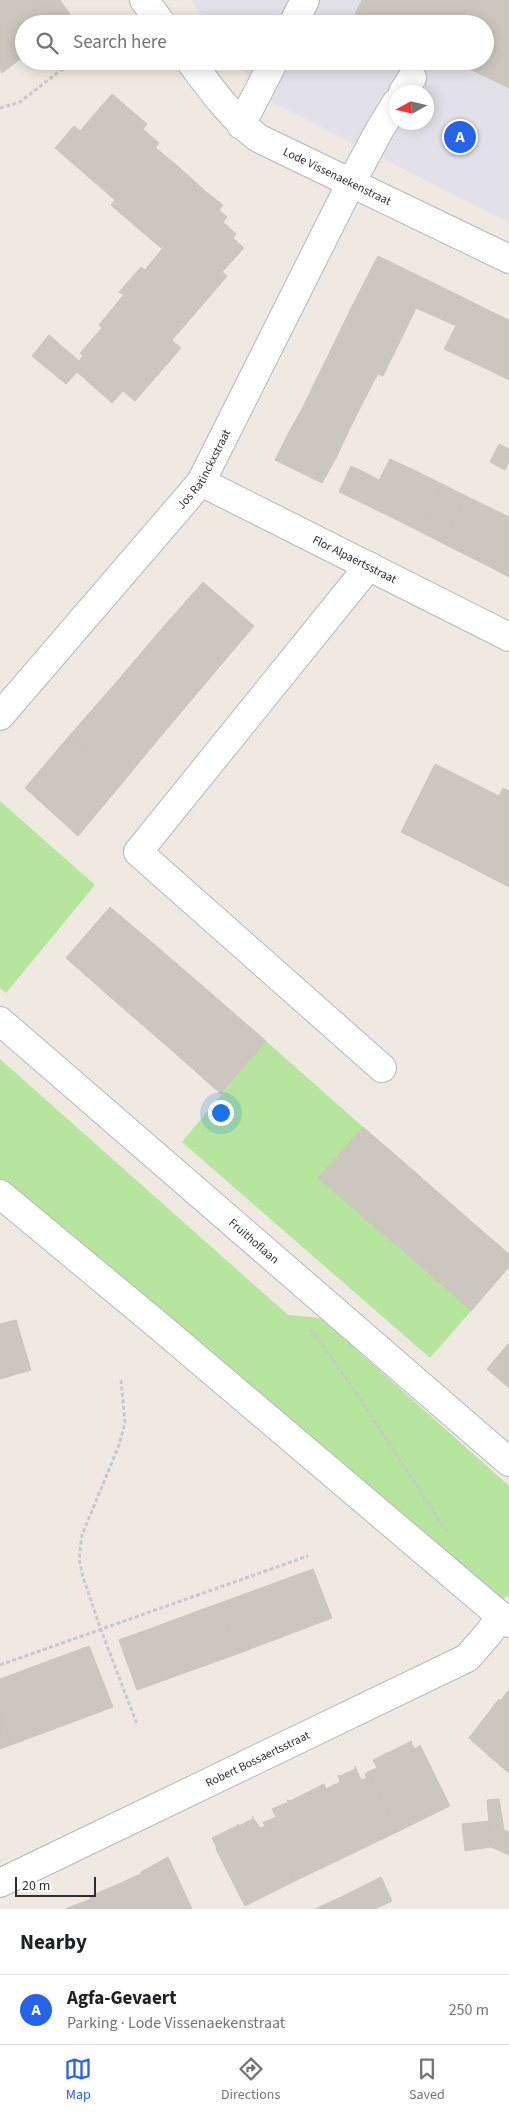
<!DOCTYPE html>
<html lang="en">
<head>
<meta charset="utf-8">
<style>
  body { margin:0; font-family:"Source Sans 3",sans-serif; background:#f2f2f2; color:#202124 }
  .compass { position:absolute; left:389px; top:85px; width:45px; height:45px; border-radius:50%; background:#fff; box-shadow:0 2px 12px #0003; rotate:262deg }
  .scale { position:absolute; left:15px; bottom:12px; width:81px; box-sizing:border-box; padding-left:5px; border:2px solid #2e2e2e; border-top:0; font-size:14px; line-height:18px; white-space:nowrap; color:#2e2e2e; -webkit-text-stroke:4px #fff; paint-order:stroke }
  .you { position:absolute; left:220px; top:1112px; width:18px; height:18px; margin:-12px; border:4px solid #fff; border-radius:50%; background:#1a73e8; box-shadow:0 0 0 8px #1a73e833 }
  .badge { display:grid; place-items:center; width:32px; height:32px; border-radius:50%; background:#2563eb; color:#fff; font-size:16px; font-weight:700 }
  .pin { position:absolute; translate:-50% -50%; border:2px solid #fff; box-shadow:0 1px 5px #0006 }
  .list { margin:0; padding:0; list-style:none }
  h2 { display:flex; justify-content:space-between; align-items:center; height:65px; margin:0; padding:0 20px; font-size:21px }
  h2 small { font-size:16px; font-weight:400; color:#757577 }
  .list li { display:grid; grid-template-columns:32px 1fr auto; gap:15px; align-items:center; box-sizing:border-box; height:70px; padding:0 20px; border-top:1px solid #e0e0e0 }
  .list b { display:block; font-size:19px; white-space:nowrap }
  .list p { margin:0; font-size:16px; white-space:nowrap; color:#757577 }
  .list em { font-size:16px; font-style:normal; color:#757577 }
  .icon { flex:none; width:28px; height:28px; fill:none; stroke:currentColor; stroke-width:2; stroke-linecap:round; stroke-linejoin:round }
  .map { position:relative; flex:none; width:509px; height:1909px; overflow:hidden }
  .search { position:absolute; background:#fff; box-shadow:0 2px 12px #0003; left:15px; right:15px; top:15px; height:55px; display:flex; align-items:center; gap:12px; box-sizing:border-box; padding:0 18px; border-radius:28px; color:#757577; font-size:19px }
  .sheet { height:135px; background:#fff }
  nav { display:flex; justify-content:space-around; align-items:center; box-sizing:border-box; height:70px; border-top:1px solid #e0e0e0; background:#fff; font-size:14px; color:#757577 }
  nav a { display:grid; justify-items:center; gap:2px }
  nav .on { color:#2563eb }
  .map>svg:first-child { display:block }
  .industrial { fill:#e3e1e8; fill-rule:evenodd }
  .green { fill:#b6e59e }
  .building { fill:#cbc7bf; stroke:#cbc5ba }
  .lines { fill:none; stroke-linecap:round; stroke-linejoin:round }
  .minor-casing { stroke:#b4b7c1; stroke-width:30 }
  .path { stroke:#c9c9c9; stroke-width:3; stroke-dasharray:4 2.5; stroke-linecap:butt }
  .minor { stroke:#fff; stroke-width:28 }
  .labels { text-anchor:middle; dominant-baseline:central; stroke-width:5; stroke-linejoin:round; paint-order:stroke }
  .street-label { font-size:12px; fill:#2e2e2e; stroke:#fff }
</style>
</head>
<body>
<div class="map">
<svg width="509" height="1909" viewBox="0 0 509 1909">
  <rect width="100%" height="100%" fill="#efe9e1"/>
  <path class="industrial" d="M191,0h318v222l-244,-123 -28,-38h248v-37h-276zM396,92h30v30h-30z"/>
  <path class="green" d="M0,801l95,84 -89,108 -6,-5z
    M266,1041l97,86 -45,51 153,133 -41,47 -248,-216z
    M0,1059l288,256 33,3 188,168v112l-3,-2 -9,13 -497,-428z"/>
  <path class="building" d="M0,0h60l12,17 -9,7h-39v32l-22,17 -2,-3z
    M362,0h147v88l-56,-27h32v-37h-110l-20,-10z
    M112,94l35,30 -4,5 16,14 -44,57 -60,-52 19,-22 6,5z
    M156,148l25,21 -47,56 -23,-20z
    M181,169l24,22 -23,26 4,4 -22,26 -1,-2 -2,3 -27,-23z
    M205,191l18,14 -4,5 8,7 -19,23 -26,-23z
    M186,221l22,19 15,-18 13,12 -3,4 11,10 -22,24 5,4 -17,20 -52,-42z
    M158,254l52,42 -38,44 -51,-42 3,-3 -5,-3 22,-25 4,3z
    M378,256l78,38 -13,26 -27,-12 -12,25 -52,-27z
    M456,294l40,20 -24,48 -28,-13 12,-23 -13,-6z
    M121,298l60,50 -46,53 -12,-10 -11,12 -35,-31 -11,12 -34,-28 17,-21 30,26 4,-5 -3,-3 22,-25 -3,-3z
    M352,306l52,27 -21,43 -5,-2 -4,7 -46,-25z
    M496,314l13,6v30l-12,24 -25,-12z
    M509,350v30l-12,-6z
    M328,356l46,25 -13,25 -46,-24z
    M315,382l46,24 -12,24 -46,-23z
    M303,407l46,23 -12,26 -48,-24z
    M289,432l48,24 -15,27 -47,-23z
    M499,444l10,5v13l-4,8 -15,-8z
    M390,459l26,12 -25,46 -37,-18 12,-26 13,7z
    M351,466l15,7 -12,26 -15,-7z
    M416,471l26,13 -23,47 -28,-14z
    M442,484l24,12 -24,47 -23,-12z
    M466,496l43,21v18l-17,33 -50,-25z
    M509,535v42l-17,-9z
    M203,582l51,44 -45,53 -51,-46z
    M158,633l51,46 -43,51 -52,-45z
    M114,685l52,45 -43,52 -53,-47z
    M70,735l53,47 -45,54 -53,-48z
    M435,764l64,32 -34,68 -64,-32z
    M503,788l6,3v96l-44,-23z
    M110,907l52,44 -45,52 -51,-45z
    M162,951l51,44 -45,52 -51,-44z
    M213,995l53,46 -45,53 -53,-47z
    M363,1127l52,45 -46,50 -51,-44z
    M415,1172l50,44 -45,50 -51,-44z
    M465,1216l44,38v13l-38,44 -51,-45z
    M16,1320l15,50 -31,9v-55z
    M509,1343v45l-22,-19z
    M313,1569l19,49 -95,36 -17,-51z
    M220,1603l17,51 -100,36 -18,-50z
    M89,1646l24,61 -102,38 -11,-30v-36z
    M509,1690v43l-20,23 -20,-18 30,-39 1,2z
    M0,1715l11,30 -11,4z
    M509,1733v40l-20,-17z
    M412,1741l-1,2 4,6 5,-4 30,61 -53,26 -29,-60 9,-4 -4,-8z
    M355,1766l6,14 6,-2 -2,-4 3,-2 29,60 -50,24 -33,-67 10,-5 2,5 14,-7 -2,-7 2,1 15,-7z
    M314,1789l33,67 -52,25 -28,-60 9,-4 -4,-8 16,-7 -1,-2 3,1z
    M499,1799l5,31 5,2v23l-18,-8 -4,-47z
    M252,1816l8,12 5,-2 -2,-4 4,-1 28,60 -50,25 -29,-57 1,-1 -5,-10 25,-12 1,-2 1,2 15,-8z
    M490,1821l1,26 -26,4 -3,-27z
    M168,1857l24,52h-64l-12,-24 25,-11v-2z
    M381,1877l11,24 -17,8h-29l-5,-12z
    M116,1885l12,24h-32l-7,-14 2,1z
    M89,1895l7,14h-31l26,-10z
    M341,1897l5,12h-31z"/>
  <g class="lines">
    <g class="minor-casing">
      <g id="minor">
        <path d="M144,0l18,24"/>
        <path d="M293,24l12,-24"/>
        <path id="s1" d="M190,61c21,28 40,55 68,77l251,121"/>
        <path d="M403,92l9,-14"/>
        <path d="M241,125l33,-64"/>
        <path id="s2" d="M201,482l308,155"/>
        <path d="M369,566l-231,286 244,216"/>
        <path id="s3" d="M0,716l201,-234 150,-299 29,-54 16,-26"/>
        <path id="s4" d="M0,1021l509,441"/>
        <path d="M0,1194l159,132 350,297"/>
        <path id="s5" d="M0,1883l467,-225 21,-24 13,-18"/>
      </g>
    </g>
    <path class="path" d="M0,108l20,-6 37,-29 19,-12
      M311,1329l48,68 89,137
      M121,1380l4,43 -6,22 -37,90 -3,24 4,18 18,53 36,94
      M0,1665l308,-109"/>
    <use href="#minor" class="minor"/>
  </g>
  <g class="labels">
    <g class="street-label">
      <text stroke="none"><textPath href="#s1" startOffset="191">Lode Vissenaekenstraat</textPath></text>
      <text stroke="none"><textPath href="#s3" startOffset="321">Jos Ratinckxstraat</textPath></text>
      <text stroke="none"><textPath href="#s2" startOffset="172">Flor Alpaertsstraat</textPath></text>
      <text stroke="none"><textPath href="#s4" startOffset="336">Fruithoflaan</textPath></text>
      <text stroke="none"><textPath href="#s5" startOffset="286">Robert Bossaertsstraat</textPath></text>
    </g>
  </g>
</svg>
<svg class="compass" viewBox="-18 -18 36 36"><path d="M0-13l5 13h-10z" fill="#e53935"/><path d="M0 13l5-13h-10z" fill="#757577"/></svg>
<div class="scale">20 m</div>
<div class="you"></div>
<div class="pin badge" style="left:460px;top:137px">A</div>
<div class="search"><svg class="icon" aria-label="search" viewBox="0 0 24 24"><circle cx="10" cy="10" r="6"/><path d="M15 15l6 6"/></svg>Search here</div>
</div>
<section class="sheet">
<h2>Nearby<small></small></h2>
<ul class="list">
<li><span class="badge">A</span><div><b>Agfa-Gevaert</b><p>Parking · Lode Vissenaekenstraat</p></div><em>250 m</em></li>
</ul>
</section>
<nav>
<a class="on"><svg class="icon" aria-label="map" viewBox="0 0 24 24"><path d="M3 6l6-2 6 2 6-2v14l-6 2-6-2-6 2zM9 4v14M15 6v14"/></svg>Map</a>
<a><svg class="icon" aria-label="directions" viewBox="0 0 24 24"><path d="M12 3l9 9-9 9-9-9zM9 14v-3h6M13 9l2 2-2 2"/></svg>Directions</a>
<a><svg class="icon" aria-label="saved" viewBox="0 0 24 24"><path d="M7 4h10v16l-5-4-5 4z"/></svg>Saved</a>
</nav>
</body>
</html>
